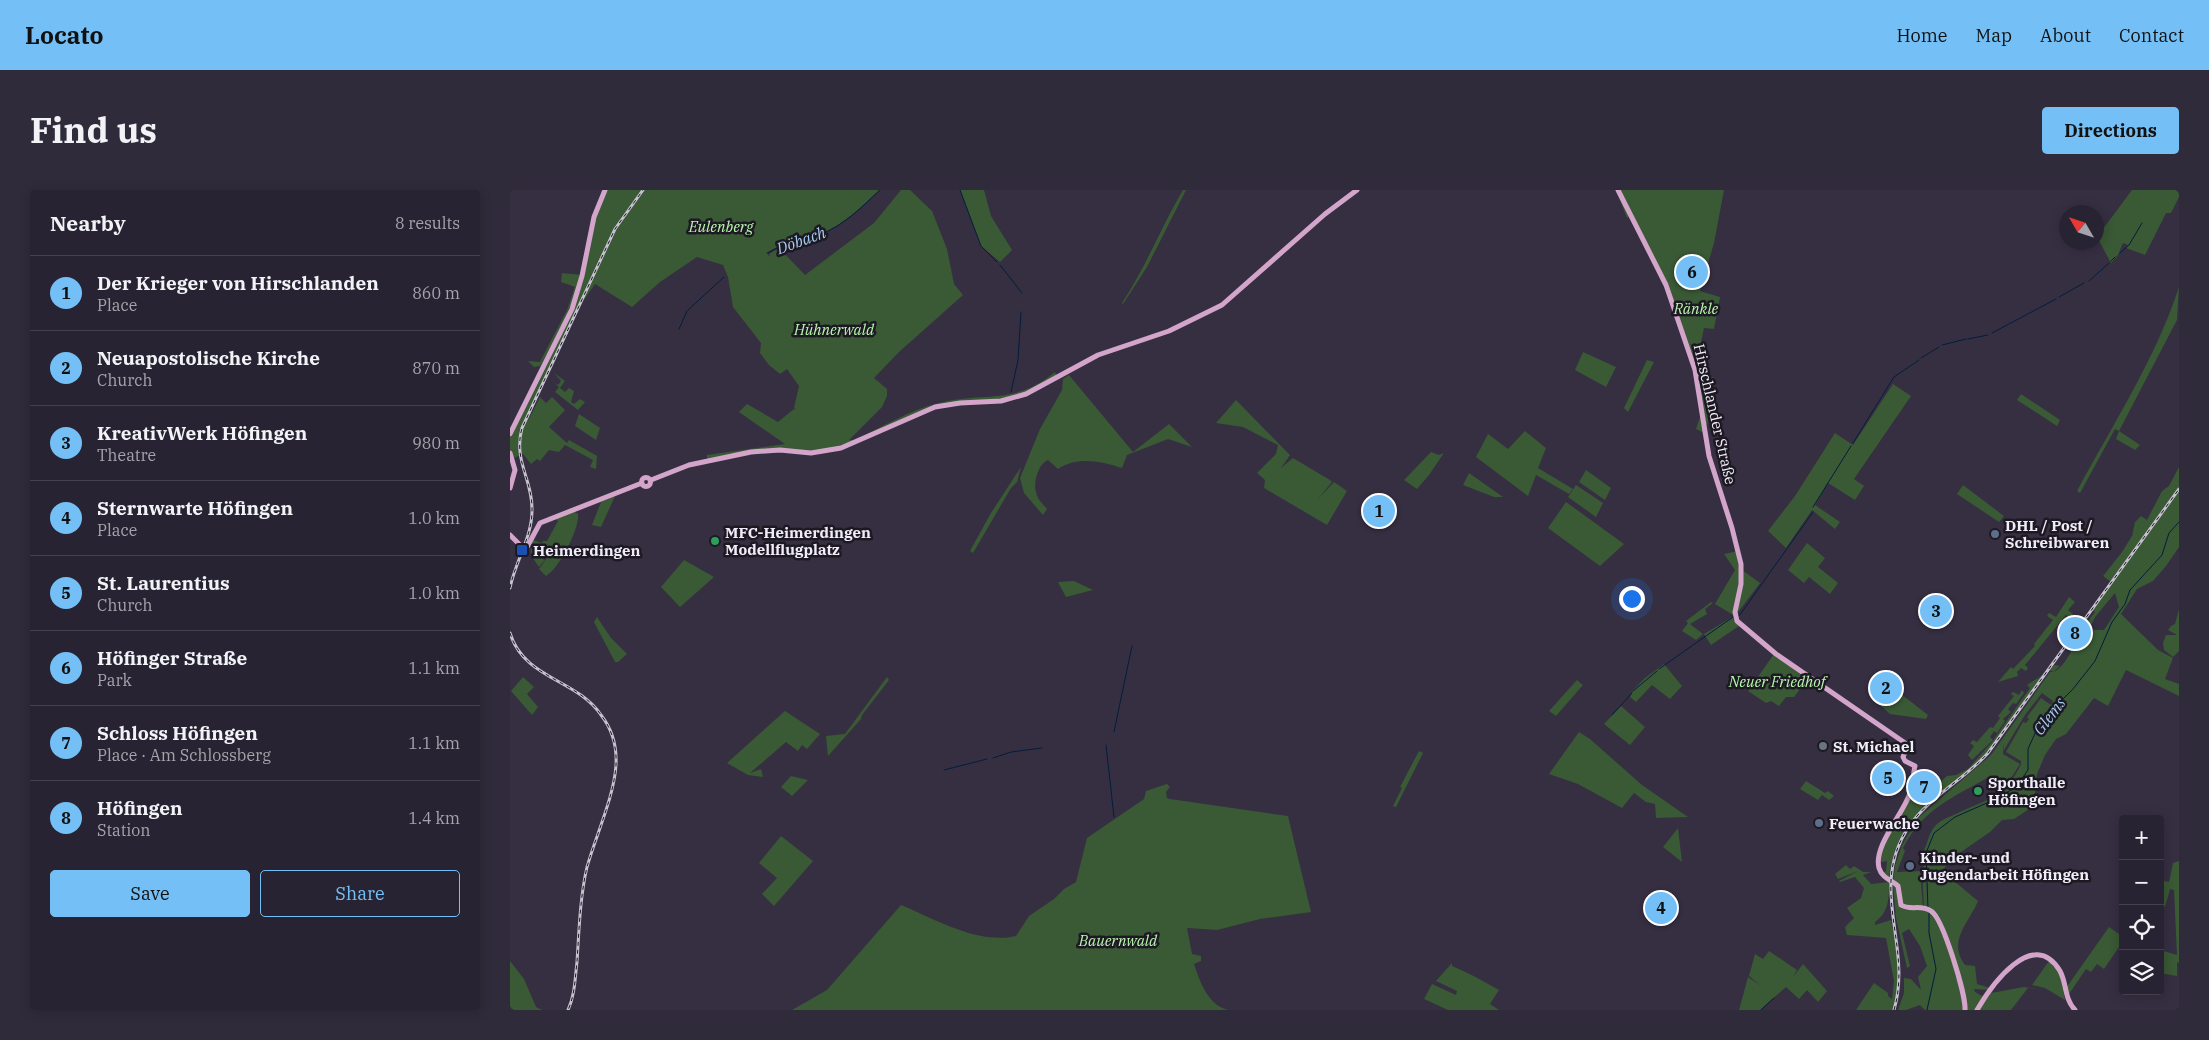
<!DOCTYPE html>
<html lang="en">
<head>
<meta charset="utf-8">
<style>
  body { margin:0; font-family:"IBM Plex Serif",serif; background:#302b3a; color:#f1f3f6 }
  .controls { position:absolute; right:15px; bottom:15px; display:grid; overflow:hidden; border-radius:5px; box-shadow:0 2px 12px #0003 }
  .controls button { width:45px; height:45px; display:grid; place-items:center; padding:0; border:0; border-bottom:1px solid #44404d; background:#282332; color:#f1f3f6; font:25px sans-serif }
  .compass { position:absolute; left:1549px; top:15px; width:45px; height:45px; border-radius:50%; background:#282332; box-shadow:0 2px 12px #0003; rotate:309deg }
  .you { position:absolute; left:1121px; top:408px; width:18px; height:18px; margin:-12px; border:4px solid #fff; border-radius:50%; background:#1a73e8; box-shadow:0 0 0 8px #1a73e833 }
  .badge { display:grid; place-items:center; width:32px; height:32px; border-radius:50%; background:#74c0f6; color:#111; font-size:16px; font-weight:700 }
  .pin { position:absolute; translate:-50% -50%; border:2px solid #fff; box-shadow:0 1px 5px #0006 }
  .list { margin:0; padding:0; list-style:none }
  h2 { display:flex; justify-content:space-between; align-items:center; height:65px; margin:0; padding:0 20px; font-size:21px }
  h2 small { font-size:16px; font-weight:400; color:#a5a4ac }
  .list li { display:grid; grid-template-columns:32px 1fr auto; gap:15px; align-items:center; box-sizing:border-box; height:75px; padding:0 20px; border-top:1px solid #44404d }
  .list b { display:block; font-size:19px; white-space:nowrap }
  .list p { margin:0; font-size:16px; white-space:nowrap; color:#a5a4ac }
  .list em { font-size:16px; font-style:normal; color:#a5a4ac }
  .actions { display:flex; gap:10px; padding:15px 20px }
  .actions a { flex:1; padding:11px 0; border:1px solid #74c0f6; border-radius:5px; text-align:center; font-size:18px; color:#74c0f6 }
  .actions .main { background:#74c0f6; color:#111 }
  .icon { flex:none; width:28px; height:28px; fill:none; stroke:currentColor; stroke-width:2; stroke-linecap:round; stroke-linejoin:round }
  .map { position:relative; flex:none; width:1669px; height:820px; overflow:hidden; border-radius:5px }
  header { display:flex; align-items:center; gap:30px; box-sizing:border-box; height:70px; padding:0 25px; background:#74c0f6; color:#111 }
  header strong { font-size:24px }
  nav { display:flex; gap:28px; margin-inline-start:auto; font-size:18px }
  .intro { display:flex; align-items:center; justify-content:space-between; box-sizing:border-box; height:120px; padding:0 30px }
  h1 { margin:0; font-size:35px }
  .button { padding:12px 22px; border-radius:5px; background:#74c0f6; color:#111; font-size:18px; font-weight:700 }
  main { display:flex; gap:30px; padding:0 30px }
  aside { flex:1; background:#282332; border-radius:5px; box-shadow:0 2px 12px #0003 }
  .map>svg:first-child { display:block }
  .green { fill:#3a5935; fill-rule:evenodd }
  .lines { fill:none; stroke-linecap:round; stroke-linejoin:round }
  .stream { stroke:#001e3c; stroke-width:1 }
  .major { stroke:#d4a5ca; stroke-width:5 }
  .rail-casing { stroke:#c6c1cf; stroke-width:3 }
  .rail { stroke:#1c1922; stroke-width:1; stroke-dasharray:4; stroke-linecap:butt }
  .service-dot { fill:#5c6f8a; stroke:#1c1922; stroke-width:2 }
  .leisure-dot { fill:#2e9e5b; stroke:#1c1922; stroke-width:2 }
  .transit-dot { fill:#1a4fb4; stroke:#1c1922; stroke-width:2 }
  .worship-dot { fill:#6b7280; stroke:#1c1922; stroke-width:2 }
  .labels { text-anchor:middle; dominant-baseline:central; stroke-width:5; stroke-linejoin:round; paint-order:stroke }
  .park-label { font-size:15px; font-style:italic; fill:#b9f7ae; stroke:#1c1922 }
  .street-label { font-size:15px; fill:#f0ecf9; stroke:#1c1922 }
  .poi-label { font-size:15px; font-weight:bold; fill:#f0ecf9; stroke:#1c1922; text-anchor:start }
  .water-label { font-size:16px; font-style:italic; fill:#a3caf1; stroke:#1c1922 }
</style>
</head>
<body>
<header>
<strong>Locato</strong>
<nav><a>Home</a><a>Map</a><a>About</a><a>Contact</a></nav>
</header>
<div class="intro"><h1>Find us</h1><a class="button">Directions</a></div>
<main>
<aside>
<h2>Nearby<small>8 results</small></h2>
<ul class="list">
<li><span class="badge">1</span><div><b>Der Krieger von Hirschlanden</b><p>Place</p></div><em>860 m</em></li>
<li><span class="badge">2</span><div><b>Neuapostolische Kirche</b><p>Church</p></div><em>870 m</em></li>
<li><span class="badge">3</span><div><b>KreativWerk Höfingen</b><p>Theatre</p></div><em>980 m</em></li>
<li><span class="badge">4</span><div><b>Sternwarte Höfingen</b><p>Place</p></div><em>1.0 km</em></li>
<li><span class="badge">5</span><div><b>St. Laurentius</b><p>Church</p></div><em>1.0 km</em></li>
<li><span class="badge">6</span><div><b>Höfinger Straße</b><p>Park</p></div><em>1.1 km</em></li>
<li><span class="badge">7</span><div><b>Schloss Höfingen</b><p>Place · Am Schlossberg</p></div><em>1.1 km</em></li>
<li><span class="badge">8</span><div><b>Höfingen</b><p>Station</p></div><em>1.4 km</em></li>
</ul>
<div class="actions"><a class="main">Save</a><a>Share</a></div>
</aside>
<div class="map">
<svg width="1669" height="820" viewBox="0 0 1669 820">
  <rect width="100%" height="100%" fill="#362f42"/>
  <path class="green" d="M96,0h273c-17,17 -36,35 -59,44 -20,8 -34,7 -54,19l5,4 -2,-3 10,-6 26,27 69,-52 27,-33h9l22,21 15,38 7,35 9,11 -64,57 -25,26 13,11v7l-5,11 -33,33h5c27,-12 55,-30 85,-37 45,-12 75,3 116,-31l2,5 -44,21 -78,9 -95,40 -23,5 -42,-3 -68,10v-4l78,-11 -46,-32 8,-8 31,18 16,-13 2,1 -2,-2 5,-22 -12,-17 -7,5 -11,-9 -9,-12 1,-10 -28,-36 -5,-30 -5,-12 -26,-8 -37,25 -28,25 -37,-23 -14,20 -44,92 -9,25 12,-24 6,6 6,-6 13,13 -16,17 18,16 2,-3 28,16 -1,13 -6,-2 3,-7 -28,-15 -6,7 -10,-2 -9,11 -3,-2 -6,5 -8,-10 -9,4 -4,-9v-12l62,-125 23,-96z
    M450,0h24l7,26 21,34 -12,12 -19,-16z
    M673,0h3l-39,77 -24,37 -1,-1c24,-36 39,-76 61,-113z
    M1106,0h108l-10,53 -14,48 20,6 -6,32 -10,-1 -9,42 -24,-70 -42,-84 -2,2z
    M1622,0h47v7l-8,16h-5l-21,42 -19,-7 2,-3 -5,-2 -5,12 -7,8 -14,-26z
    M52,83l20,2c-11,32 -25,62 -42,91l-6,1 -6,-6 12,1 3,-6 24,-46 8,-23 -14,-5z
    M1669,97l-2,33 -58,111 21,14 -5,5 -19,-11 3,-8 -4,-2 -35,64 -3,-2c35,-65 79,-133 102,-204z
    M1073,162l33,15 -10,20 -31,-17z
    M1137,170l7,2 -26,50 -4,-4z
    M1185,180l19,8 -5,41 -5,14 -8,-4 6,-18z
    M44,183l11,8 -5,7 5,4 4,-4 5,3 -3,11 3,2 6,-5 5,3 -7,8 -23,-18 4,-5 -5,-4 4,2 3,-4z
    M559,185l64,77 36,-28 23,23 -24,-8 -41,16 -5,13c-21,-7 -45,-12 -64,1l-10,-9c-10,4 -15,23 -12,32 1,7 7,12 11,17l-4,6 -19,-22 -4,-15 20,-49 22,-39 1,-11z
    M1383,194l18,12 -57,83 10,7 -9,14 -27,-17 -13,22 25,17 -5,7 -23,-19 -26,38 -18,-17 27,-35 40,-63 18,12z
    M1511,204l39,26 -3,6 -40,-26z
    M726,210l54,55 -9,13 12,-10 37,22 2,2 -15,18 17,-18 13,9 -20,34 -63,-37 1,-8 -8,-7 19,-19 2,-9 -35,-18 -27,-4z
    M69,224l21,14 -4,12 -21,-14z
    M1015,241l21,17 -8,20 35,21 -4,5 -33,-19 -8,21 -52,-39 12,-23 20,15z
    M921,262l8,3 5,-2 -15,22 -12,14 -13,-9z
    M511,277l-4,15 -6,6 -38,65 -3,-2 21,-38z
    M1669,277v80l-13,19 -13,15 -16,8 -16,25 37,36 15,8 -8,21 14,5v12l-53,-26 -18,36 -14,-8 -28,36 -10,5 -11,16 -8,19 -2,21 -6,14 -15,10 -12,1 -12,12 -42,29 -5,11 35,29c-9,22 -31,40 -13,64l10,1 2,18 13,4v2l-16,-1 1,3 7,4 5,-4 -11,18h-10l-15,-66 -12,-28 -15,-9 -2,-35 3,-10 -5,-6c8,-8 7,-22 16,-31 6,-6 13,-8 20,-11 30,-15 49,-15 65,-50v-3l-15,-9 17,-30 3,1 3,-4 -2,-2 14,-19 10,7 2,-4 -11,-8 -17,22 -21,35v-7l-1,11 17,10 -15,24 -16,-11c-37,21 -65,31 -86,71l2,3 -8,21 23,-1 3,36 -15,1 -10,-5 3,5 22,1 12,7 18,45 11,49h-39l-5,-5 -14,5h-8l6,-17v-15l7,1 10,11 -3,-13 9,-11 -7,-20 -11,-17 -7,4 8,33 -3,2 -11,-50 -3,-34 6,5 -6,-7 2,-16 7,-21 16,-27 73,-63 59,-83h3l-3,-2 4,-5 6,1 -7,6c12,-4 20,-26 27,-36l-2,-2 17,-22 -4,-3 20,-27 -8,-6 19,-24 10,-16 3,-14 6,-6 6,4 15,-29 7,-5zM1605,403l4,14 -15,23h-15l6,-13z
    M1076,280l25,18 -6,12 -26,-18z
    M959,283l34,24h-9l-31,-12z
    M1066,295l27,18 -7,14 -28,-20z
    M1453,295l41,31 -5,6 -42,-28z
    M105,306l-14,31 -9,-2 9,-23z
    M1056,312l58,42 -24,22 -52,-38z
    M65,322l3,2c2,14 -19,55 -32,62l-7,-7 13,-18 -8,-6 -7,10 8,5 -6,7c-7,-10 -11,-15 -6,-27l9,3 1,-2h4l11,-20 -3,-3z
    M1297,353l18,15 -7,9 20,16 -8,11 -21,-17 -5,6 -16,-13z
    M1228,361l4,19 18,13 -25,33 -20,-12 20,-34 -11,-16z
    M174,370l30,17 -34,30 -19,-20z
    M564,391l19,9 -27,7 -8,-15z
    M1559,407l6,5 -7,8 6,5 -2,4 -6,-4 -41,50 3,3 -2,3 -5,-3 -4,4 1,4 -20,6 13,-15 2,2 22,-23 -1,-2 19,-24 -6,-4 2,-3 7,4z
    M1201,412l2,1 -8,6 2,5 -17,10 13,10 -7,6 -14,-9 6,-8 -2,-2z
    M1669,419v42l-6,6 -9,-7 -1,-7 3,-8h11l-9,-5 3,-4 4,-2z
    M87,427l14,21 16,16 -9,8h-3l-21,-40z
    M1222,427l7,9 -28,19 -7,-11z
    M1264,464l28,21 -5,10 3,4 -6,8h-8l-7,9 -8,-5 -5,2 -18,-12z
    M1154,474l18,22 -12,13 -18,-14 -16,17 -6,-5 3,-7 12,-12z
    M1536,483c-22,29 -42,62 -67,88 -38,39 -84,56 -90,118l-6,-6 3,-2 1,-10 -6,1 -2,-6 32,-63 20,-3 16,-14 9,-1 12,-6 24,-27 38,-54 -3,-3z
    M13,487l11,10 -7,7 11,13 -6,8 -21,-24z
    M377,487l2,3 -27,35 -1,4 -33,37 -2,-20 19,-2z
    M1067,490l6,5 -27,31 -7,-5z
    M1382,497l36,28 -2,4 -36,-5 -13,-12z
    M1512,500l2,3 -8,11 -3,-1 -5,6 3,3 -8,7 2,2 -8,12 -3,-2 -4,6 3,3 -21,20 -4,-5 6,-9 -4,-3 3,-3 4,2 13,-15 3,1 7,-10 -2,-2 16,-20 -3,-2 2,-2 6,3z
    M1111,516l24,21 -15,18 -26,-21z
    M275,521l35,23 -13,15 -5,-4 -4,6 -12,-9 -36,31 11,-4 2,8 -15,-2 -21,-12z
    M1069,542l11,7 52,46 46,32 -32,1 -1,-14 -9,-2 -12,-9 -12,15 -44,-24 -29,-10z
    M909,561l4,2 -27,54 -3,-1 9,-18 -2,-1z
    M281,586l17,4 -16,16 -11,-9z
    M1296,591l19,12 3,-2 6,5 -5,4 -7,-5 -4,5 -18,-11z
    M657,594l3,3 -4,5 1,6 3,1 118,17 23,96 -51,7 -43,11 -30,-2 5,26 9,2v5l-7,3c6,18 14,41 34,46h-436l35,-20 74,-85c34,14 77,40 115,31l13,-20 25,-17 10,-10 12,-7 11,-44 57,-39 2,-8z
    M1168,638l4,34 -19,-15z
    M271,646l32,25 -39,45 -12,-12 15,-16 -18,-15z
    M1669,671v102l-2,-1v14l-17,-3v-23l17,5 -3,-65 -4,-1 -5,18 -5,-2 4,-24 5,1 4,-19z
    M1336,675l4,4 4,-3 9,6h8l-8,3 8,9 18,-2c0,17 0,30 -14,40v3l16,-5c7,30 14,61 2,90h-37l18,-27 14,10v3l4,3 2,-18 -8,-43 -39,-3 -2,-8 9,-9 -7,-10 14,-10 3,-10 -9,-11 -15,5 -1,-1 19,-10 -20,8 -3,-5z
    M1599,737l10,7 4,7 -19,28 -7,-5 -6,8 -5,-3 -19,28 -1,-9z
    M1259,761l28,19 -4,7 10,-13 24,27 -9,11 -11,-12 -8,9 -13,-12 -26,23h-21l9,-33 12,8 -11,-9 6,-22 8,5z
    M0,771l14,18 12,28 6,3h-32z
    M1539,771l12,15 4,24 -20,-12 -13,-3z
    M942,773v3c17,7 31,15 47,24l-9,14 9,6h-51l-24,-11 8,-15 24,11 1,-4 -21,-10z
    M1514,797l21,3 -17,-2 -17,22h-33l13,-17z"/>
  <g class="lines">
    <path class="stream" d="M450,0l21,56 16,16
      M258,63c18,-12 37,-12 56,-20 21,-9 39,-27 56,-43
      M1610,63l9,-8 13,-22
      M1601,71l4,-4
      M490,75l22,28
      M1579,91l20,-18
      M1549,107l25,-14
      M178,120l36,-33
      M169,139l8,-18
      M1482,143l64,-34
      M1458,149l20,-4
      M1432,155l24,-6
      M1411,168l18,-11
      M501,202l7,-32 3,-48
      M1343,253l41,-66 25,-17
      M1303,317l38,-61
      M1229,426l74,-104
      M1149,479l74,-52
      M1123,501l24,-20
      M1102,525l20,-22
      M604,542l18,-86
      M596,555l8,72
      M483,568l18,-6 31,-4
      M434,580l43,-11
      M1418,719l-2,-56 8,-20 21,-16 43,-19 18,-11 12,-17v-21l9,-20 11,-15 25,-25 22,-28 17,-39 13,-18 5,-14 32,-35 7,-22 10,-11
      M1251,820l13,-12
      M1417,820l9,-41 -7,-36v-20"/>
    <path class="major" d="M1108,0l48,95 29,85 14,86 23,72 9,36v20l-6,28 2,9 39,33 132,91 -5,12 2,4 10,5c-2,8 -2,20 -5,27 -6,20 -37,53 -31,75 3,10 12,12 19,18l3,19c9,6 20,-1 30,6 12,7 35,84 34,99
      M0,244l62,-125 10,-33 12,-59 11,-27
      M0,263l5,17 -5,18
      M131.5 292a4.5 4.5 0 1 1 9 0a4.5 4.5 0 1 1-9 0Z
      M141,290l38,-15 62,-13 29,-2 31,3 30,-5 94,-41 25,-4 41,-2 25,-7 72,-39 71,-24 53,-26 103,-91 32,-24
      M0,345l12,12h5l13,-24 102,-40
      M1467,820c14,-24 56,-84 83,-39 7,13 4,27 15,39"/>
    <g class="rail-casing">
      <path id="rail" d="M0,398c5,-26 22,-51 22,-77 1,-31 -19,-50 -10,-83l93,-199 28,-39
        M0,443c14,46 67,46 91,82 11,14 16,32 15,50 -2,32 -20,70 -29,102 -7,30 -8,64 -10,95 -2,16 -2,33 -9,48
        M1384,820c19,-64 -26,-121 14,-182 20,-31 56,-48 80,-75l191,-264"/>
    </g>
    <use href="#rail" class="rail"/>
  </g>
  <g class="service-dot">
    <circle cx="1485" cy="344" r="5"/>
    <circle cx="1309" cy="633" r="5"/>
    <circle cx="1400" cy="676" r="5"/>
  </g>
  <g class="leisure-dot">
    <circle cx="205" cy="351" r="5"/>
    <circle cx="1468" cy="601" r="5"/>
  </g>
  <rect class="transit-dot" x="6" y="354" width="12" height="12" rx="2.5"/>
  <circle class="worship-dot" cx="1313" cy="556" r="5"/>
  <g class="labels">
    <g class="park-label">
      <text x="211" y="36">Eulenberg</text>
      <text x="1186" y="118">Ränkle</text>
      <text x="324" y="139">Hühnerwald</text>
      <text x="1267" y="491">Neuer Friedhof</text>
      <text x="608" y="750">Bauernwald</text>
    </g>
    <g class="street-label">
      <text transform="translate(1205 224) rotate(77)">Hirschlander Straße</text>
    </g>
    <g class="poi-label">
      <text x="1495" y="335">DHL / Post /<tspan x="1495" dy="17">Schreibwaren</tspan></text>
      <text x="215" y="342">MFC-Heimerdingen<tspan x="215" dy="17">Modellflugplatz</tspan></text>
      <text x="23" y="360">Heimerdingen</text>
      <text x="1323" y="556">St. Michael</text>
      <text x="1478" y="592">Sporthalle<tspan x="1478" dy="17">Höfingen</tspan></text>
      <text x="1319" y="633">Feuerwache</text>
      <text x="1410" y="667">Kinder- und<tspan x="1410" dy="17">Jugendarbeit Höfingen</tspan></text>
    </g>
    <g class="water-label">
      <text transform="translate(291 50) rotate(-20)">Döbach</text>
      <text transform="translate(1539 526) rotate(-53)">Glems</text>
    </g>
  </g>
</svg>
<div class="controls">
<button>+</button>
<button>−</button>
<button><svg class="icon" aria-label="locate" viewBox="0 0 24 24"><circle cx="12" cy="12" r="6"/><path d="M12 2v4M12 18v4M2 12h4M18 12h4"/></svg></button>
<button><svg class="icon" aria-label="layers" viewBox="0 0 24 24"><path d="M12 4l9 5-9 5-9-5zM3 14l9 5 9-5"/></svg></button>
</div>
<svg class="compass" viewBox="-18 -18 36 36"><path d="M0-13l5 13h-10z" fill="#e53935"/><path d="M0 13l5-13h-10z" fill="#a5a4ac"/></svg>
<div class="you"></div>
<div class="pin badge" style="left:869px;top:321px">1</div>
<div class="pin badge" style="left:1376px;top:498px">2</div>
<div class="pin badge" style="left:1426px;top:421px">3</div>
<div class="pin badge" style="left:1151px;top:718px">4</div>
<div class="pin badge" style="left:1378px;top:588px">5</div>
<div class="pin badge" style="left:1182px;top:82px">6</div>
<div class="pin badge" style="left:1414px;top:597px">7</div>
<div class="pin badge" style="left:1565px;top:443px">8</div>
</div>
</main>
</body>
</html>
